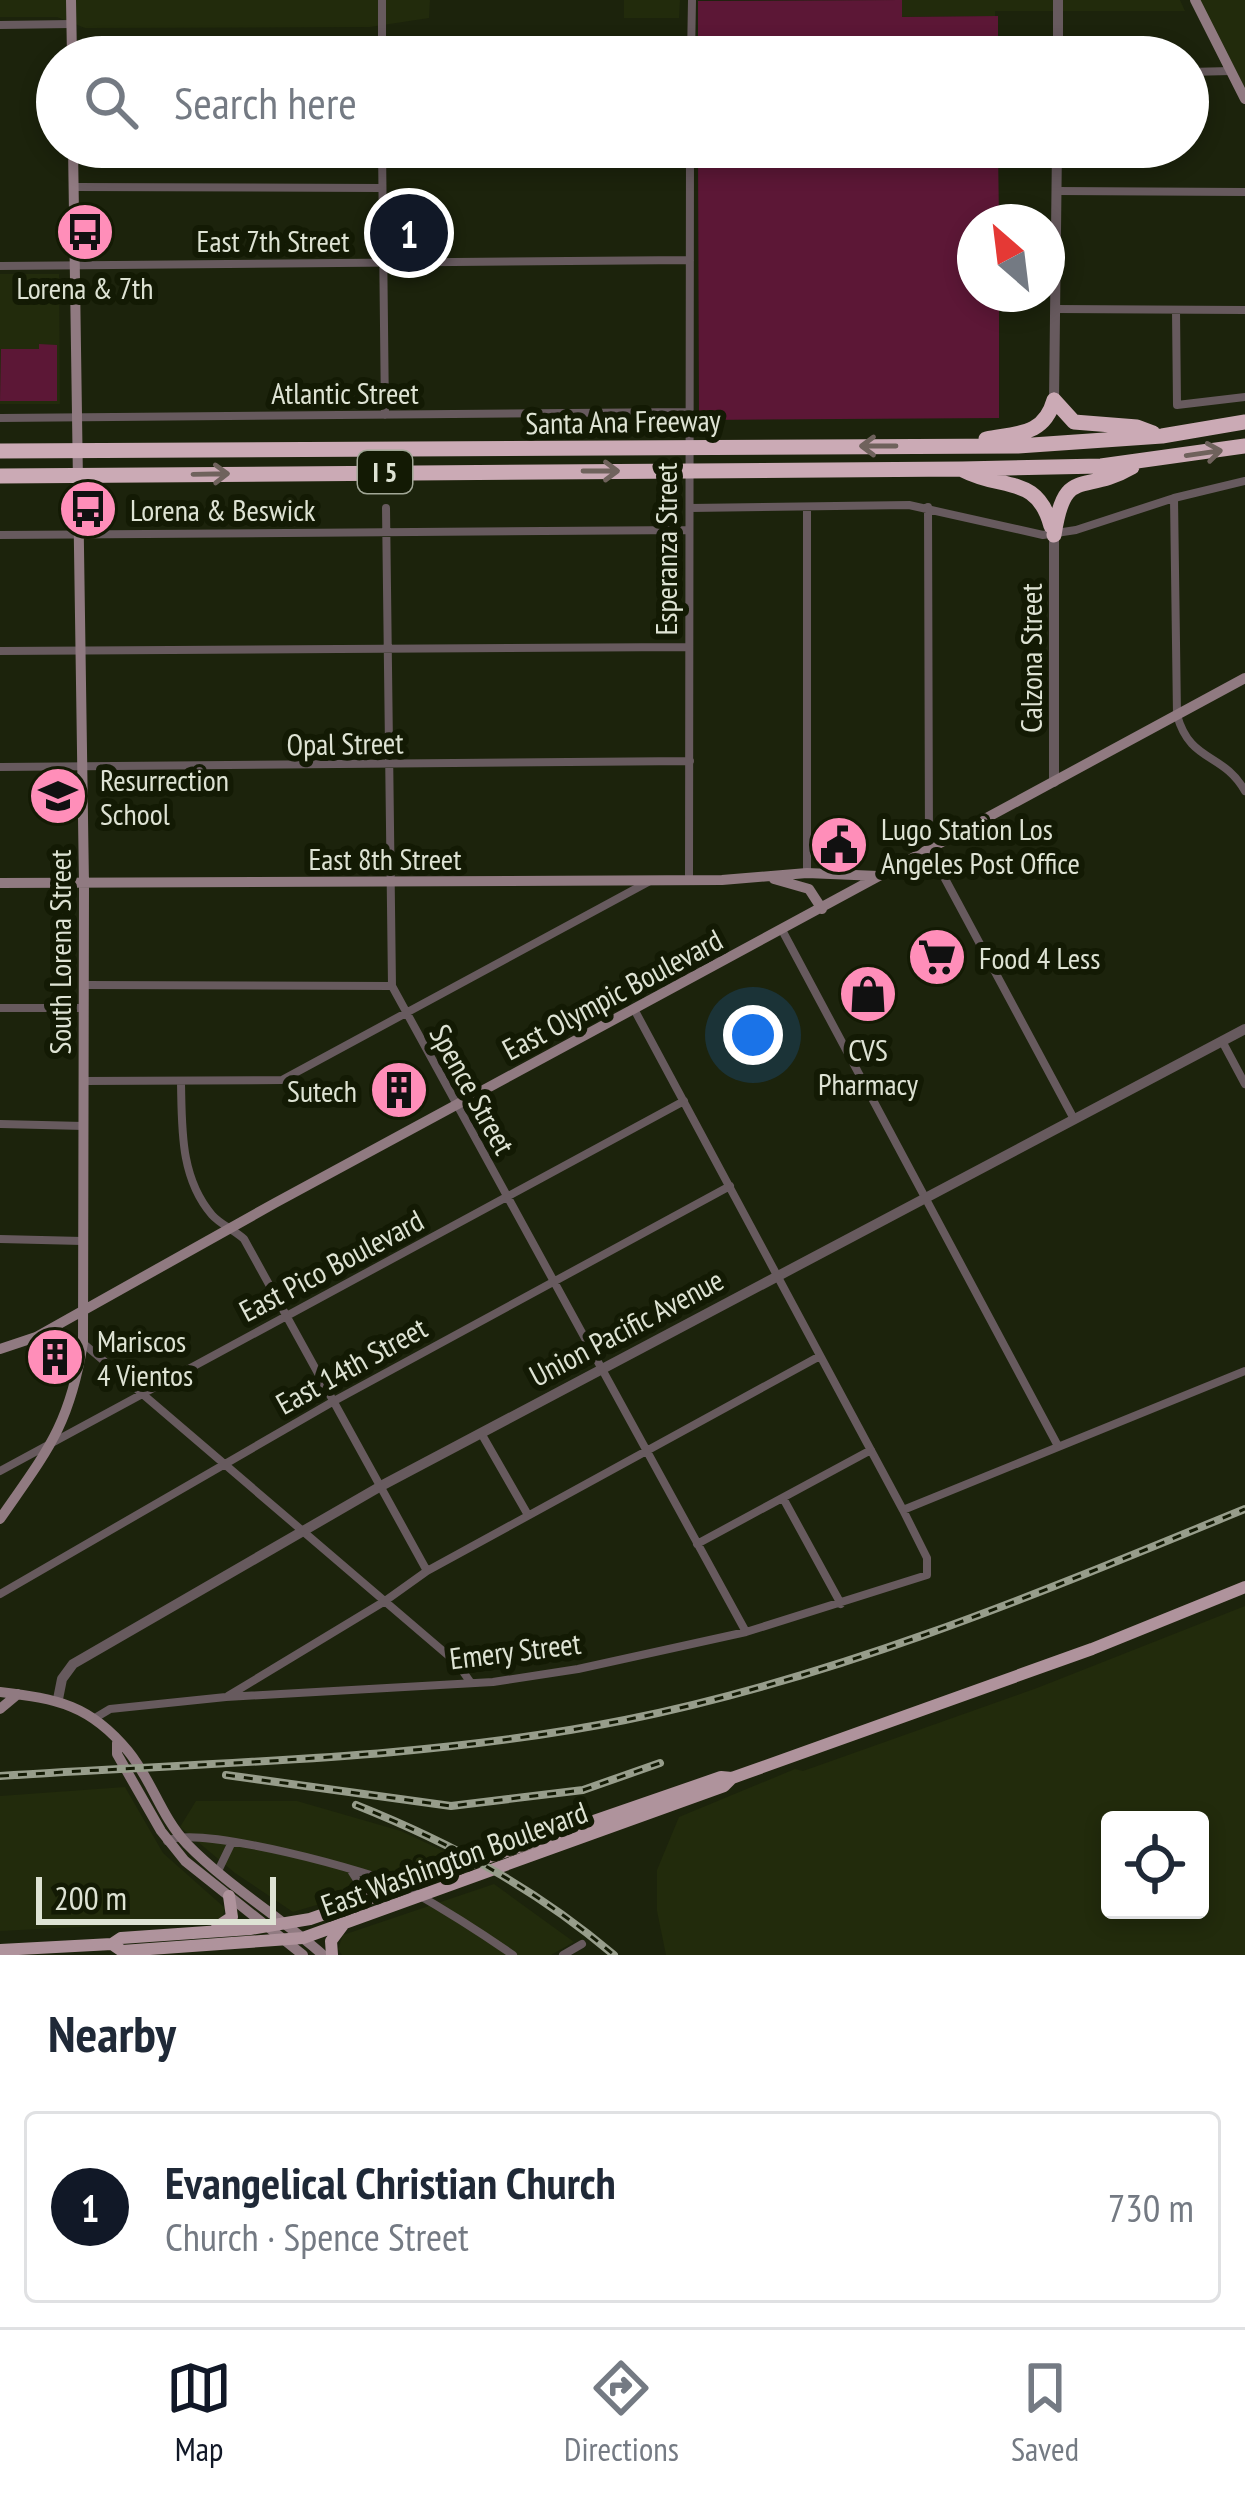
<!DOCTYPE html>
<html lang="en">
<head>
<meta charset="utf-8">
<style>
  body { margin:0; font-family:"PT Sans Narrow",sans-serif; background:#f2f2f3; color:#1f2937 }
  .controls { position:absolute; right:36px; bottom:36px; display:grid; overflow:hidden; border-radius:12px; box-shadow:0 6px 18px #0003 }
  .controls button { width:108px; height:108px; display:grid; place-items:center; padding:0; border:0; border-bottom:3px solid #e0e1e3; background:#fff; color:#1f2937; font:60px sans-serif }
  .compass { position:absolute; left:957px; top:204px; width:108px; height:108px; border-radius:50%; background:#fff; box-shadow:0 6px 18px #0003; rotate:332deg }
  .scale { position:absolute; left:36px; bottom:30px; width:240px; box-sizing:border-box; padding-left:12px; border:6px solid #dee3d4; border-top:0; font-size:33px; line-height:42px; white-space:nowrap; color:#dee3d4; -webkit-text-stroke:9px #131a04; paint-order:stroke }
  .you { position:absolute; left:753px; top:1035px; width:42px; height:42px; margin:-30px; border:9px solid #fff; border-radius:50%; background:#1a73e8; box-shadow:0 0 0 18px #1a73e833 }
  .badge { display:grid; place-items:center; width:78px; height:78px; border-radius:50%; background:#111827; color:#fff; font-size:39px; font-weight:700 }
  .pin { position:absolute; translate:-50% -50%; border:6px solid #fff; box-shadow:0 3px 12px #0006 }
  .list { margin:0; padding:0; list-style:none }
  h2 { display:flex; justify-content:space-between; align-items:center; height:156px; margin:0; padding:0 48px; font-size:51px }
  h2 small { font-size:39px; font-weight:400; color:#747a83 }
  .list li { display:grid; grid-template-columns:78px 1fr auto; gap:36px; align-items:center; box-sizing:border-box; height:192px; margin:0 24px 24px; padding:0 24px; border:3px solid #e0e1e3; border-radius:12px }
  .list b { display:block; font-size:45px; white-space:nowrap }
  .list p { margin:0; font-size:39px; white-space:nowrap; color:#747a83 }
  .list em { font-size:39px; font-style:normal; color:#747a83 }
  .icon { flex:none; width:66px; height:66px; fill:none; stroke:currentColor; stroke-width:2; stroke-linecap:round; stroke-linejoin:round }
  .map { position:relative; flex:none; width:1245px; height:1955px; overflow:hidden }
  .search { position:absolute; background:#fff; box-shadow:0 6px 18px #0003; left:36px; right:36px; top:36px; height:132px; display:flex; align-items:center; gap:30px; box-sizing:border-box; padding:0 42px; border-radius:66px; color:#747a83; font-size:45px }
  .sheet { height:372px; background:#fff }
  nav { display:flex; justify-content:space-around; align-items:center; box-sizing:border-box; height:168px; border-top:3px solid #e0e1e3; background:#fff; font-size:33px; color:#747a83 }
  nav a { display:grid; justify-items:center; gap:6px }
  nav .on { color:#111827 }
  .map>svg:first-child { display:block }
  .built { fill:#222b0c; fill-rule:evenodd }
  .green { fill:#5c1736 }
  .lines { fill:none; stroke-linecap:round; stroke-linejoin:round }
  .minor { stroke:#675a5e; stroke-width:8 }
  .tertiary { stroke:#675a5e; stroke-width:10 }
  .secondary { stroke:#907a81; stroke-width:10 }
  .primary { stroke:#af939c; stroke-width:12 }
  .motorway { stroke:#cbaab5; stroke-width:15 }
  .rail-casing { stroke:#979d8b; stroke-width:8 }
  .rail { stroke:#131a04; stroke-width:3; stroke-dasharray:9; stroke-linecap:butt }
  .oneway { stroke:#6f625c }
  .labels { text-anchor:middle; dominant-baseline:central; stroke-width:12; stroke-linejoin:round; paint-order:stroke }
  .shield { fill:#131a04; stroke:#a1a796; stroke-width:3 }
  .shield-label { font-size:27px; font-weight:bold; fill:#dee3d4 }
  .street-label { font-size:30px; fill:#dee3d4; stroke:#131a04 }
  .poi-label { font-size:30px; fill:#dee3d4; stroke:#131a04; text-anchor:start }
</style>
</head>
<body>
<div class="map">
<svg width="1245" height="1955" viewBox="0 0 1245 1955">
  <rect width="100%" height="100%" fill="#1c230c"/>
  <path class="built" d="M0,0h430l-1,18 -59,9 -285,1 -28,-11h-57z
    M624,0h135h-79l-1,18h-55z
    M902,0h278l5,11h-190v5l-93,1z
    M1194,0h51v99z
    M0,274h59l1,130h-60z
    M1245,1606v349h-579l-9,-44v-41l22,-53 116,-48 8,2 234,-83zM1110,1820h90v90h-90z
    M125,1787l38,66 62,55 -4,12 -221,11v-135z
    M196,1801h101l104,30 55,26 -52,22 -111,33 -58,-39 -55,-46z
    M494,1884l80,58 -23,13h-209l-4,-6 5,-14z"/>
  <path class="green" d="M902,0v17l96,-1v41h-300v-56z
    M698,147h300l1,75h-24v72h24v124l-300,2z
    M39,344l18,1v56h-57l1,-52h38z"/>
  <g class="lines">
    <path class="minor" d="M0,25l72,-1
      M382,57v-57
      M691,57l1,-57
      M1188,72l43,-1
      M382,147l3,268
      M74,187l308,1
      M1057,191l188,1
      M0,266l690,-6
      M1055,309l190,1
      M1176,311l1,94 68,-8
      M0,418l689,-6
      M1174,498l3,217c13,48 46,37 68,76
      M807,507v366
      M928,507l1,342 145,270
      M386,508l6,478 354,646
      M690,508l219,-3 134,30 33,-5 98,-32 71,-17
      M0,535l688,-5
      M0,651l688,-4
      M0,767l690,-6
      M689,880l1,-733
      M782,930l276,516
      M84,985l308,1
      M0,1008h84
      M1222,1041l23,43
      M84,1081l198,-1 368,-199
      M181,1083c1,45 -1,95 31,132 8,9 22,15 32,24l183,332
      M0,1124l84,2
      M0,1239l82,2
      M84,1344l373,319 14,20
      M481,1433l47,82
      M0,1471l684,-370
      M783,1498l58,106
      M903,1510l342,-139
      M697,1544l174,-94
      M0,1594l334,-193 396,-215
      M228,1696l157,-95 42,-30 393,-215
      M95,1718l15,-9 116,-12 267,-15 85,-13 168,-37 181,-57v-17l-24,-48 -269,-501
      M167,1841c30,-17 209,31 243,49 35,20 70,42 103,65
      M218,1871l14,-29
      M352,1872l7,11v19
      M563,1955l19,-11"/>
    <path class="tertiary" d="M1058,57v-57
      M1054,400l3,-253
      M1054,535v247
      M58,1699l4,-20 11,-15 308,-178 864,-457"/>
    <path class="secondary" d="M71,0l1,57
      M1195,0l50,99
      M774,879l35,10 13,20
      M0,883l722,-3 85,-7 71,3
      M0,1349l36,-12 239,-134 970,-525
      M0,1519c47,-68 69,-92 83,-176l1,-459 -11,-737
      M0,1692c58,7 90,13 128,59 24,29 33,66 59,93 41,42 93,73 136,111
      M0,1709l18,-15
      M117,1743v11l44,77 24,30 118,94"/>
    <path class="primary" d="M217,1927l15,-10 -3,-21
      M112,1944l10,7 181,-13 421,-152 8,-8
      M0,1950l112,-6 9,-6 129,-9 60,-10 411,-142 11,1 360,-129 153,-62
      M332,1955l-1,-14 12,-16"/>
    <path class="motorway" d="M1054,400l20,22 63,5 16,6
      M986,439c31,-6 58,-3 68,-39
      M0,451l1018,-5 144,-10 83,-14
      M963,470c40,21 74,4 88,56
      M0,476l962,-7 139,-3 144,-20
      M1054,535c11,-71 28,-39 78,-68"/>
    <g class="rail-casing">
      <path id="rail" d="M226,1775l225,31 132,-16 77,-27
        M0,1776c208,-14 420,-15 625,-56 217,-44 417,-128 620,-211
        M356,1805c95,38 179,83 258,150"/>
    </g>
    <use href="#rail" class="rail"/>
  </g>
  <defs><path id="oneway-shaft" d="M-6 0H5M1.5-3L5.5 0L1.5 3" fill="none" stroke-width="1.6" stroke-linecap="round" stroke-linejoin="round" transform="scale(3)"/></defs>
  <g class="oneway">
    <use href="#oneway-shaft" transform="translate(878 446) rotate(180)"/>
    <use href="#oneway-shaft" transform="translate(1204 453) rotate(-8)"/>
    <use href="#oneway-shaft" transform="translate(601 471)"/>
    <use href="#oneway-shaft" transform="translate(211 474) rotate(-1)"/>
  </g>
  <defs>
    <g id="bus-disc" transform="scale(3)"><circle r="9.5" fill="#ff8eb9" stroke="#131a04"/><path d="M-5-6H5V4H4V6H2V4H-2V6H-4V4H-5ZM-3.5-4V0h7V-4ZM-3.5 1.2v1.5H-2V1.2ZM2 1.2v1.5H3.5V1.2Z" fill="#111"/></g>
    <g id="school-disc" transform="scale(3)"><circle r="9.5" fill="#ff8eb9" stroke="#131a04"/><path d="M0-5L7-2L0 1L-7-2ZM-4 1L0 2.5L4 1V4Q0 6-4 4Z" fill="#111"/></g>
    <g id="civic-disc" transform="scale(3)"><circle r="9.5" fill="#ff8eb9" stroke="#131a04"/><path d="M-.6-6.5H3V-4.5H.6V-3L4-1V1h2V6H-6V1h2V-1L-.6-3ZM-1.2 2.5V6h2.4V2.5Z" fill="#111"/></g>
    <g id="supermarket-disc" transform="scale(3)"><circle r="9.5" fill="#ff8eb9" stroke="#131a04"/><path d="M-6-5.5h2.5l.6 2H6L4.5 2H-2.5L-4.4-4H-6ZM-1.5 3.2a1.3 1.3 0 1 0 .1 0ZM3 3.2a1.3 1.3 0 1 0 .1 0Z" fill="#111"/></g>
    <g id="shop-disc" transform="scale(3)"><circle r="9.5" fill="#ff8eb9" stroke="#131a04"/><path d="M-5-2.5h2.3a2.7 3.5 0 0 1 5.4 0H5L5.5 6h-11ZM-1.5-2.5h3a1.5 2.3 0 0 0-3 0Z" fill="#111"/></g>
    <g id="building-disc" transform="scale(3)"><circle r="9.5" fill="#ff8eb9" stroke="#131a04"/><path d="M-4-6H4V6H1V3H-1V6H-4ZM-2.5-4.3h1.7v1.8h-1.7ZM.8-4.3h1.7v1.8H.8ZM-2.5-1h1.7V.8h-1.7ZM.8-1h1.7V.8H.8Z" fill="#111"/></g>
  </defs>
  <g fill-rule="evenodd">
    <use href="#bus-disc" x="85" y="232"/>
    <use href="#bus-disc" x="88" y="509"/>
    <use href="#school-disc" x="58" y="796"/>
    <use href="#civic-disc" x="839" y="845"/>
    <use href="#supermarket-disc" x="937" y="957"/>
    <use href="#shop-disc" x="868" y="994"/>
    <use href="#building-disc" x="399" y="1090"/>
    <use href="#building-disc" x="55" y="1357"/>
  </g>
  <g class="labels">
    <rect class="shield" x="358" y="451" width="54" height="42" rx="9"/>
    <g class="shield-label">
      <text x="385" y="472">I 5</text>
    </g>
    <g class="street-label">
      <text x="273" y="240">East 7th Street</text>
      <text x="345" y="392">Atlantic Street</text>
      <text transform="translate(623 421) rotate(-1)">Santa Ana Freeway</text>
      <text transform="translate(665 549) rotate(-90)">Esperanza Street</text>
      <text transform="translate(1030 658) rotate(-90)">Calzona Street</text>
      <text transform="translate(345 743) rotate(-1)">Opal Street</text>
      <text x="385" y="858">East 8th Street</text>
      <text transform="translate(59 952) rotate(-90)">South Lorena Street</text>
      <text transform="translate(612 994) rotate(-28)">East Olympic Boulevard</text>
      <text transform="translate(473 1089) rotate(61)">Spence Street</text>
      <text transform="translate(331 1265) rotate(-28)">East Pico Boulevard</text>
      <text transform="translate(626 1327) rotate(-28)">Union Pacific Avenue</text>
      <text transform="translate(351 1365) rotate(-29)">East 14th Street</text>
      <text transform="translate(515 1650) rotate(-7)">Emery Street</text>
      <text transform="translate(454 1858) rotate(-20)">East Washington Boulevard</text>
    </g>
    <g class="poi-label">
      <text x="85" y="287" text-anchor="middle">Lorena &amp; 7th</text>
      <text x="130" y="509">Lorena &amp; Beswick</text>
      <text x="100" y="779">Resurrection<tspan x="100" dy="34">School</tspan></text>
      <text x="881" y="828">Lugo Station Los<tspan x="881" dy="34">Angeles Post Office</tspan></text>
      <text x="979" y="957">Food 4 Less</text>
      <text x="868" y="1049" text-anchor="middle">CVS<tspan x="868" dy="34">Pharmacy</tspan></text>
      <text x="357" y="1090" text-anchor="end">Sutech</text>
      <text x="97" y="1340">Mariscos<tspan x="97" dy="34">4 Vientos</tspan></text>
    </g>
  </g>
</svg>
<div class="controls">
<button><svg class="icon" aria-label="locate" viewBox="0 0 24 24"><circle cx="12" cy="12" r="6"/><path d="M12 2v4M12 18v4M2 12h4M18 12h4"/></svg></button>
</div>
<svg class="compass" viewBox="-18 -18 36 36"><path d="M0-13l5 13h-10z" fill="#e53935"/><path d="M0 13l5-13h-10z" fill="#747a83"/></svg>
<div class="scale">200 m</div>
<div class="you"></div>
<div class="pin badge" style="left:409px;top:233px">1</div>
<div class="search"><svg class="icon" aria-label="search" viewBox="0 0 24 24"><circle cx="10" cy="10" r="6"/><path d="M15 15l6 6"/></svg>Search here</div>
</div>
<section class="sheet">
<h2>Nearby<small></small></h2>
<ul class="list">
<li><span class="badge">1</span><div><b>Evangelical Christian Church</b><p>Church · Spence Street</p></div><em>730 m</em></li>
</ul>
</section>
<nav>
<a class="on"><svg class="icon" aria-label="map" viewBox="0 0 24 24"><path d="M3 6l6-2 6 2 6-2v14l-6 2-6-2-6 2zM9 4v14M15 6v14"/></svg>Map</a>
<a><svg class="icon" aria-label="directions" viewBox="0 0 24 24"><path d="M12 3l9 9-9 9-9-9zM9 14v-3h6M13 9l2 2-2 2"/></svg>Directions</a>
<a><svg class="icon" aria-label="saved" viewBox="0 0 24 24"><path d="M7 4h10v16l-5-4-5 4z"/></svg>Saved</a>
</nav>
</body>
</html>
